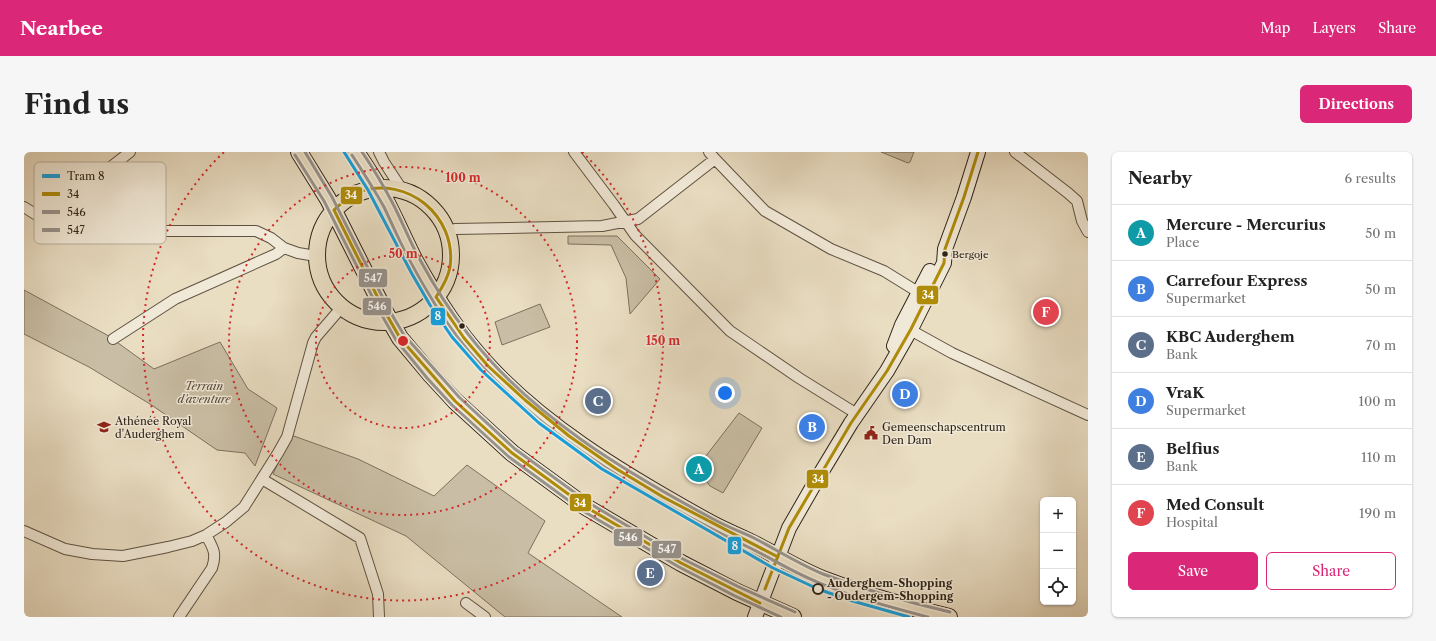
<!DOCTYPE html>
<html lang="en">
<head>
<meta charset="utf-8">
<style>
  body { margin:0; font-family:"Libre Caslon Text",serif; background:#f6f6f6; color:#222 }
  .controls { position:absolute; right:12px; bottom:12px; display:grid; overflow:hidden; border-radius:6px; box-shadow:0 1px 3px #0004 }
  .controls button { width:36px; height:36px; display:grid; place-items:center; padding:0; border:0; border-bottom:1px solid #e0e0e0; background:#fff; color:#222; font:20px sans-serif }
  .you { position:absolute; left:701px; top:241px; width:14px; height:14px; margin:-10px; border:3px solid #fff; border-radius:50%; background:#1a73e8; box-shadow:0 0 0 6px #1a73e833 }
  .badge { display:grid; place-items:center; width:26px; height:26px; border-radius:50%; background:#db2777; color:#fff; font-size:13px; font-weight:700 }
  .pin { position:absolute; translate:-50% -50%; border:2px solid #fff; box-shadow:0 1px 4px #0006 }
  .list { margin:0; padding:0; list-style:none }
  h2 { display:flex; justify-content:space-between; align-items:center; height:52px; margin:0; padding:0 16px; font-size:17px }
  h2 small { font-size:13px; font-weight:400; color:#767676 }
  .list li { display:grid; grid-template-columns:26px 1fr auto; gap:12px; align-items:center; box-sizing:border-box; height:56px; padding:0 16px; border-top:1px solid #e0e0e0 }
  .list b { display:block; font-size:15px; white-space:nowrap }
  .list p { margin:0; font-size:13px; white-space:nowrap; color:#767676 }
  .list em { font-size:13px; font-style:normal; color:#767676 }
  .actions { display:flex; gap:8px; padding:12px 16px }
  .actions a { flex:1; padding:9px 0; border:1px solid #db2777; border-radius:6px; text-align:center; font-size:14px; color:#db2777 }
  .actions .main { background:#db2777; color:#fff }
  .icon { flex:none; width:22px; height:22px; fill:none; stroke:currentColor; stroke-width:2; stroke-linecap:round; stroke-linejoin:round }
  .map { position:relative; flex:none; width:1064px; height:465px; overflow:hidden; border-radius:6px }
  header { display:flex; align-items:center; gap:24px; box-sizing:border-box; height:56px; padding:0 20px; background:#db2777; color:#fff }
  header strong { font-size:19px }
  nav { display:flex; gap:22px; margin-inline-start:auto; font-size:14px }
  .intro { display:flex; align-items:center; justify-content:space-between; box-sizing:border-box; height:96px; padding:0 24px }
  h1 { margin:0; font-size:28px }
  .button { padding:10px 18px; border-radius:6px; background:#db2777; color:#fff; font-size:14px; font-weight:700 }
  main { display:flex; gap:24px; padding:0 24px }
  aside { flex:1; background:#fff; border-radius:6px; box-shadow:0 1px 3px #0004 }
  .map>svg:first-child { display:block }
  .green { fill:#c9bea5; stroke:#7c715e }
  .lines { fill:none; stroke-linecap:round; stroke-linejoin:round }
  .street-casing { stroke:#5e5242; stroke-width:12 }
  .secondary-casing { stroke:#2f2418; stroke-width:16 }
  .primary-casing { stroke:#2f2418; stroke-width:18 }
  .street { stroke:#f1e9d7; stroke-width:10 }
  .secondary { stroke:#f1e9d7; stroke-width:14 }
  .primary { stroke:#e9ddc2; stroke-width:16 }
  .bus-1-casing { stroke:#f1e9d7; stroke-width:6 }
  .bus-2-casing { stroke:#f1e9d7; stroke-width:6 }
  .bus-3-casing { stroke:#f1e9d7; stroke-width:6 }
  .bus-1 { stroke:#ae8b08; stroke-width:3 }
  .bus-2 { stroke:#97928c; stroke-width:3 }
  .bus-3 { stroke:#97928c; stroke-width:3 }
  .tram-1-casing { stroke:#f1e9d7; stroke-width:6 }
  .tram-1 { stroke:#169fdb; stroke-width:3 }
  .ring { fill:none; stroke:#d62828; stroke-width:2; stroke-dasharray:2 4 }
  .bus-dot { fill:#2f2418; stroke:#f1e9d7; stroke-width:1.5 }
  .stop-dot { fill:#f1e9d7; stroke:#2f2418; stroke-width:2 }
  .labels { text-anchor:middle; dominant-baseline:central; stroke-width:3; stroke-linejoin:round; paint-order:stroke }
  .bus-label { font-size:10px; fill:#2f2418; stroke:#f1e9d7; text-anchor:start }
  .park-label { font-size:11px; font-style:italic; fill:#564a3b; stroke:#f1e9d7 }
  .poi-label { font-size:11px; fill:#2f2418; stroke:#f1e9d7; text-anchor:start }
  .stop-label { font-size:11px; font-weight:bold; fill:#2f2418; stroke:#f1e9d7; text-anchor:start }
  .key { fill:#f1e9d7; stroke:#b7ae9e; stroke-width:1 }
  .key-label { font-size:11px; fill:#2f2418 }
  .centre { fill:#d62828; stroke:#f1e9d7; stroke-width:2 }
  .ring-label { font-size:12px; text-anchor:middle; font-weight:bold; fill:#d62828; stroke:#f1e9d7; stroke-width:3; stroke-linejoin:round; paint-order:stroke }
  .line-badge { stroke:#f1e9d7; stroke-width:1.5 }
  .badge-label { font-size:11px; text-anchor:middle; font-weight:bold; fill:#fff }
</style>
</head>
<body>
<header>
<strong>Nearbee</strong>
<nav><a>Map</a><a>Layers</a><a>Share</a></nav>
</header>
<div class="intro"><h1>Find us</h1><a class="button">Directions</a></div>
<main>
<div class="map">
<svg width="1064" height="465" viewBox="0 0 1064 465">
  <rect width="100%" height="100%" fill="#e9ddc2"/>
  <filter id="stains"><feTurbulence type="fractalNoise" baseFrequency=".005" numOctaves="4"/><feColorMatrix values="0 0 0 0 .2 0 0 0 0 .09 0 0 0 0 .02 0 0 0 .5 -.17"/></filter>
  <radialGradient id="worn" r=".72"><stop offset=".6" stop-color="#630" stop-opacity="0"/><stop offset="1" stop-color="#630" stop-opacity=".3"/></radialGradient>
  <path class="green" d="M857,0h33l-4,10 -2,1z
    M544,84h49l43,43 -30,35 -4,-36 -15,-33 -43,-1z
    M0,138l83,45 47,34 66,-27 28,47 29,19 -22,58 -10,-13 -28,-3 -67,-46 -61,-37 -65,-33z
    M516,152l10,23 -48,18 -7,-23z
    M715,261l23,15 -39,65 -13,-7 -11,-15 2,-3 -2,-3z
    M267,283l67,24 76,37 33,-31 78,56 -17,32 94,64h-117l-99,-81 -133,-62z"/>
  <g class="lines">
    <g class="street-casing">
      <path id="street" d="M355,0l5,10 19,29
        M550,0l40,53 21,30 95,96 69,47 58,36
        M685,0l6,7 50,52 66,38 53,22 34,21
        M991,0l53,41 9,8 5,20 6,11
        M0,55l38,24h194l15,7 13,10 14,5 18,3
        M22,69l4,-7 80,-62
        M423,81l8,-4 147,-3 36,-7 77,-60
        M881,175l47,26 136,62
        M89,187l62,-40 101,-45 8,-6
        M238,327l98,59 18,56 1,23
        M0,379l41,18 27,5 31,2 45,-9 24,-6 14,-6 20,-13 18,-15 34,-54 9,-16 26,-94 3,-6 25,-29
        M442,451l19,14
        M155,465l33,-49c5,-15 1,-20 -6,-33"/>
    </g>
    <g class="secondary-casing">
      <path id="secondary" d="M870,194l8,-21 28,-54
        M731,465l34,-89 27,-47 35,-58 36,-52 24,-42 33,-66 1,-14 19,-52 14,-45"/>
    </g>
    <g class="primary-casing">
      <path id="primary" d="M275,0l29,47 56,111 16,28 31,37 24,26 57,52 74,54 95,56 56,29 56,25
        M332,0c8,12 16,24 23,36 13,23 23,47 35,71 16,29 34,59 56,86 61,76 157,132 242,179 15,8 31,14 46,22 23,12 45,26 70,35 39,15 80,26 121,36
        M293 103a67 67 0 1 1 134 0a67 67 0 1 1-134 0Z"/>
    </g>
    <use href="#street" class="street"/>
    <use href="#secondary" class="secondary"/>
    <use href="#primary" class="primary"/>
    <g class="bus-1-casing">
      <path id="bus-1" d="M741,437l24,-61 62,-105 36,-52 24,-42 33,-66 1,-14 19,-52 14,-45
        M736,451l-79,-40 -95,-56 -74,-54 -57,-52 -55,-63 -16,-28 -50,-100c7,-6 15,-15 25,-18 48,-17 98,24 91,75 -2,11 -8,21 -14,30l28,41 24,28 37,34 44,36 46,32 48,29 115,60"/>
    </g>
    <g class="bus-2-casing">
      <path id="bus-2" d="M271,3l29,46 56,111 16,28 31,38 25,27 57,52 74,54 96,56 56,29 46,21
        M328,3c11,17 22,34 32,52 9,19 17,38 27,56 14,26 29,51 47,75 69,90 187,159 288,208 23,11 45,25 69,35 36,16 75,26 113,36"/>
    </g>
    <g class="bus-3-casing">
      <path id="bus-3" d="M281,0l27,45 56,111 16,27 55,62 56,52 74,54 94,56 56,28 56,25
        M338,0c11,16 21,33 30,50 10,19 17,38 27,56 14,26 30,52 49,76 63,82 157,138 247,186 13,7 26,12 39,18 23,12 45,26 69,36 42,16 84,28 127,38"/>
    </g>
    <use href="#bus-1" class="bus-1"/>
    <use href="#bus-2" class="bus-2"/>
    <use href="#bus-3" class="bus-3"/>
    <g class="tram-1-casing">
      <path id="tram-1" d="M320,0l24,38 44,84 18,31 22,32 29,33 58,53 63,46 171,99 45,21 31,11 60,17"/>
    </g>
    <use href="#tram-1" class="tram-1"/>
  </g>
  <g class="ring">
    <circle cx="379" cy="189" r="87"/>
    <circle cx="379" cy="189" r="174"/>
    <path d="M558 0A260 260 0 1 1 200 0"/>
  </g>
  <defs>
    <g id="school-bare" transform="scale(1.08)"><path d="M0-5L7-2L0 1L-7-2ZM-4 1L0 2.5L4 1V4Q0 6-4 4Z" fill="#8f2418" stroke="#f1e9d7" stroke-width="2.5" paint-order="stroke"/></g>
    <g id="civic-bare" transform="scale(1.08)"><path d="M-.6-6.5H3V-4.5H.6V-3L4-1V1h2V6H-6V1h2V-1L-.6-3ZM-1.2 2.5V6h2.4V2.5Z" fill="#8f2418" stroke="#f1e9d7" stroke-width="2.5" paint-order="stroke"/></g>
  </defs>
  <g fill-rule="evenodd">
    <use href="#school-bare" x="80" y="275"/>
    <use href="#civic-bare" x="847" y="281"/>
  </g>
  <g class="bus-dot">
    <circle cx="921" cy="102" r="3.5"/>
    <circle cx="438" cy="174" r="3.5"/>
  </g>
  <circle class="stop-dot" cx="794" cy="437" r="5"/>
  <g class="labels">
    <g class="bus-label">
      <text x="928" y="102">Bergoje</text>
    </g>
    <g class="park-label">
      <text x="180" y="234">Terrain<tspan x="180" dy="13">d'aventure</tspan></text>
    </g>
    <g class="poi-label">
      <text x="91" y="269">Athénée Royal<tspan x="91" dy="13">d'Auderghem</tspan></text>
      <text x="858" y="275">Gemeenschapscentrum<tspan x="858" dy="13">Den Dam</tspan></text>
    </g>
    <g class="stop-label">
      <text x="803" y="431">Auderghem-Shopping<tspan x="803" dy="13">- Oudergem-Shopping</tspan></text>
    </g>
  </g>
  <rect x="10" y="10" width="132" height="82" rx="6" class="key"/>
  <rect x="18" y="22" width="18" height="4" fill="#169fdb"/>
  <rect x="18" y="40" width="18" height="4" fill="#ae8b08"/>
  <rect x="18" y="58" width="18" height="4" fill="#97928c"/>
  <rect x="18" y="76" width="18" height="4" fill="#97928c"/>
  <g class="key-label">
    <text x="43" y="28">Tram 8</text>
    <text x="43" y="46">34</text>
    <text x="43" y="64">546</text>
    <text x="43" y="82">547</text>
  </g>
  <circle cx="379" cy="189" r="6" class="centre"/>
  <g class="ring-label">
    <text x="439" y="30">100 m</text>
    <text x="379" y="106">50 m</text>
    <text x="639" y="193">150 m</text>
  </g>
  <g class="line-badge">
    <rect x="316" y="34" width="23" height="19" rx="4" fill="#ae8b08"/>
    <rect x="334" y="116" width="30" height="20" rx="4" fill="#97928c"/>
    <rect x="892" y="133" width="23" height="20" rx="4" fill="#ae8b08"/>
    <rect x="338" y="145" width="30" height="19" rx="4" fill="#97928c"/>
    <rect x="406" y="155" width="16" height="19" rx="4" fill="#169fdb"/>
    <rect x="782" y="317" width="23" height="20" rx="4" fill="#ae8b08"/>
    <rect x="545" y="341" width="23" height="19" rx="4" fill="#ae8b08"/>
    <rect x="589" y="376" width="30" height="19" rx="4" fill="#97928c"/>
    <rect x="703" y="384" width="15" height="19" rx="4" fill="#169fdb"/>
    <rect x="627" y="388" width="31" height="19" rx="4" fill="#97928c"/>
  </g>
  <g class="badge-label">
    <text x="327" y="47">34</text>
    <text x="349" y="130">547</text>
    <text x="904" y="147">34</text>
    <text x="353" y="158">546</text>
    <text x="414" y="168">8</text>
    <text x="794" y="331">34</text>
    <text x="556" y="355">34</text>
    <text x="604" y="389">546</text>
    <text x="711" y="398">8</text>
    <text x="643" y="401">547</text>
  </g>
  <rect width="100%" height="100%" filter="url(#stains)"/>
  <rect width="100%" height="100%" fill="url(#worn)"/>
</svg>
<div class="controls">
<button>+</button>
<button>−</button>
<button><svg class="icon" aria-label="locate" viewBox="0 0 24 24"><circle cx="12" cy="12" r="6"/><path d="M12 2v4M12 18v4M2 12h4M18 12h4"/></svg></button>
</div>
<div class="you"></div>
<div class="pin badge" style="left:675px;top:317px;background:#0f9aa8">A</div>
<div class="pin badge" style="left:788px;top:275px;background:#3f7fe0">B</div>
<div class="pin badge" style="left:574px;top:249px;background:#5c6f8a">C</div>
<div class="pin badge" style="left:881px;top:242px;background:#3f7fe0">D</div>
<div class="pin badge" style="left:626px;top:421px;background:#5c6f8a">E</div>
<div class="pin badge" style="left:1022px;top:160px;background:#e0444e">F</div>
</div>
<aside>
<h2>Nearby<small>6 results</small></h2>
<ul class="list">
<li><span class="badge" style="background:#0f9aa8">A</span><div><b>Mercure - Mercurius</b><p>Place</p></div><em>50 m</em></li>
<li><span class="badge" style="background:#3f7fe0">B</span><div><b>Carrefour Express</b><p>Supermarket</p></div><em>50 m</em></li>
<li><span class="badge" style="background:#5c6f8a">C</span><div><b>KBC Auderghem</b><p>Bank</p></div><em>70 m</em></li>
<li><span class="badge" style="background:#3f7fe0">D</span><div><b>VraK</b><p>Supermarket</p></div><em>100 m</em></li>
<li><span class="badge" style="background:#5c6f8a">E</span><div><b>Belfius</b><p>Bank</p></div><em>110 m</em></li>
<li><span class="badge" style="background:#e0444e">F</span><div><b>Med Consult</b><p>Hospital</p></div><em>190 m</em></li>
</ul>
<div class="actions"><a class="main">Save</a><a>Share</a></div>
</aside>
</main>
</body>
</html>
